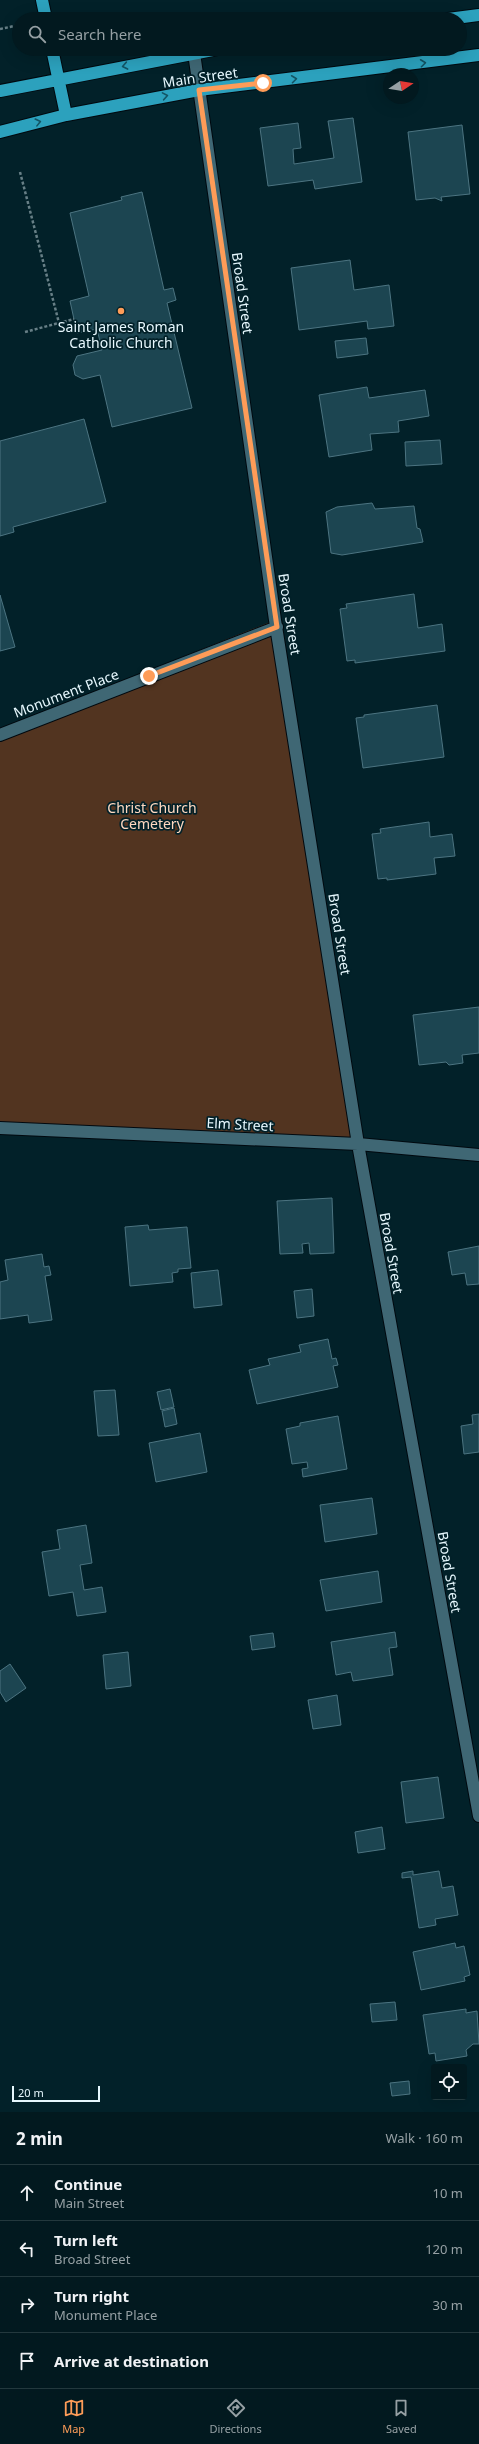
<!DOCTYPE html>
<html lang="en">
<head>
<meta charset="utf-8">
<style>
  body { margin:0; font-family:"Noto Sans",sans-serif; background:#10262c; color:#f1f3f6 }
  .controls { position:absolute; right:12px; bottom:12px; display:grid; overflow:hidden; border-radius:4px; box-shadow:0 4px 16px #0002 }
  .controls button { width:36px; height:36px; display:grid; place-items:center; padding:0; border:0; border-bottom:1px solid #23383d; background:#02191f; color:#f1f3f6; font:20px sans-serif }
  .compass { position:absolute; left:383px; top:68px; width:36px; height:36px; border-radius:50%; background:#02191f; box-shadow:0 4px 16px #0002; rotate:78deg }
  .scale { position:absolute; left:12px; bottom:10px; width:88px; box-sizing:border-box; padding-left:4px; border:2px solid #e7f8fe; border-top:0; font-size:11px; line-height:14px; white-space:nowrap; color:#e7f8fe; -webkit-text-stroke:3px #022129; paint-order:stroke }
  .stop { position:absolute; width:12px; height:12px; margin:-9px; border:3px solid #fe9c58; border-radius:50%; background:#fff }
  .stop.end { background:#fe9c58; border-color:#fff; box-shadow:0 1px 4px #0008 }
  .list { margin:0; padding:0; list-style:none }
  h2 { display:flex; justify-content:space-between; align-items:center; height:52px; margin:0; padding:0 16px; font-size:17px }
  h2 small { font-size:13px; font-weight:400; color:#96a0a4 }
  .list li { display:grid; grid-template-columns:26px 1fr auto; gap:12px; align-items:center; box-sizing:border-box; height:56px; padding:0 16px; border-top:1px solid #23383d }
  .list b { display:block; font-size:15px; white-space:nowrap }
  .list p { margin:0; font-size:13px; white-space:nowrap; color:#96a0a4 }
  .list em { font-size:13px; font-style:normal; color:#96a0a4 }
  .icon { flex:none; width:22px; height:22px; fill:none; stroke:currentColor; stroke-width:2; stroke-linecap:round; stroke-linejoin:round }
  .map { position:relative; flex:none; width:479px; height:2112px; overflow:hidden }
  .search { position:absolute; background:#02191f; box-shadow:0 4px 16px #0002; left:12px; right:12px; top:12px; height:44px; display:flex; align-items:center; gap:10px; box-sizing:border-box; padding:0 14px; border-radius:22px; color:#96a0a4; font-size:15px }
  .sheet { height:276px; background:#02191f }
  nav { display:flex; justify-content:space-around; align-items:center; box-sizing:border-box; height:56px; border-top:1px solid #23383d; background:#02191f; font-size:11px; color:#96a0a4 }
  nav a { display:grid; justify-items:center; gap:2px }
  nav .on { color:#fe9c58 }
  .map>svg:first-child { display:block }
  .green { fill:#523420 }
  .building { fill:#1c4551; stroke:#4c7481 }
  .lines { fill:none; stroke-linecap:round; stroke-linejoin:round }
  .minor-casing { stroke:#00090f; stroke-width:14 }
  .major-casing { stroke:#00090f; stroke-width:14 }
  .path { stroke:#677f86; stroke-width:2.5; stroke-dasharray:3 2; stroke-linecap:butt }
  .minor { stroke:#3f6774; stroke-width:12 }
  .major { stroke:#2ca1bd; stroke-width:12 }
  .oneway { stroke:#135464 }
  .route { stroke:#fe9c58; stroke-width:5 }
  .poi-dot { fill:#fe9c58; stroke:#022129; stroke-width:1.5 }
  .labels { text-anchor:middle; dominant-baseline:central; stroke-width:3.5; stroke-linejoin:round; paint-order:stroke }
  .street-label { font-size:14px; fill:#e7f8fe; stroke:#022129 }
  .poi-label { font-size:14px; fill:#e7f8fe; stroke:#022129 }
  .park-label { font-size:14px; fill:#fed8c0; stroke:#022129 }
</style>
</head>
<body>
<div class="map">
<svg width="479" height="2112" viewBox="0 0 479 2112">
  <rect width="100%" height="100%" fill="#022129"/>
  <path class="green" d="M275,620l83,524 -358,-16v-398z"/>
  <path class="building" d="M353,118l9,64 -47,7 -2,-9 -45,6 -8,-58 38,-5 3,25 -8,1 1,15 40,-6 -6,-37z
    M462,125l8,69 -29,3 1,4 -7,-3 -19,2 -8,-68z
    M142,192l22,98 9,-2 3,12 -9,3 25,105 -80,19 -12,-52 -17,4 -8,-4 -2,-10 4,-9 25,-6 -5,-21 -20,4 -7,-32 19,-5 -19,-83 52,-13 -1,-3z
    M350,260l4,30 35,-5 5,41 -26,3 -1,-8 -68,9 -8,-62z
    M366,338l2,16 -31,4 -2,-17z
    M367,387l2,11 56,-8 4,26 -31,5 1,11 -29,2 2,16 -43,7 -10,-62z
    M84,419l22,83 -93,25 1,5 -14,4v-95z
    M440,440l2,24 -36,2 -1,-24z
    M372,503l3,6 39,-3 3,22 3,1 3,13 -81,13 -11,-2 -5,-41 11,-5z
    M414,594l4,34 24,-4 3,27 -90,12v-3l-8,1 -7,-52 7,-1 -1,-4z
    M0,595l15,52 -15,4z
    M437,705l7,52 -81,11 -7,-50 8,-1v-2z
    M429,822l1,15 22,-3 3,22 -21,2 2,16 -49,6v-2l-9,1 -6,-45 9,-1 -1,-4z
    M479,1007v46l-17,2 1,8 -14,2 -3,-3 -27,3 -6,-50z
    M332,1198l2,55 -24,1 -1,-11 -7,1 1,9 -23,1 -3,-53z
    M148,1225l1,5 38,-3 4,41 -13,1v3l-6,1 1,9 -43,4 -5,-59z
    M479,1246v38l-12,1 -2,-12 -13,2 -4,-23z
    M42,1254l2,13 5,-1 2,9 -6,1 7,44 -23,3 -1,-8 -28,4v-37l8,-2 -3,-20z
    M218,1270l4,35 -28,3 -3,-35z
    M312,1289l2,27 -17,2 -3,-27z
    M328,1339l4,20 4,-1 2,7 -5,1 5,21 -81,17 -8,-34 21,-5 -2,-6 33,-7 -2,-7z
    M170,1389l4,18 -13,3 -4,-18z
    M115,1390l4,45 -21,1 -4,-45z
    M174,1408l3,16 -12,3 -3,-16z
    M479,1414v38l-15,2 -3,-28 12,-2 -1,-9z
    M338,1416l9,53 -44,8 -1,-8 6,-1 -1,-6 -15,2 -6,-35 14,-3v-3z
    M200,1433l7,39 -51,10 -7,-39z
    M372,1498l5,36 -52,8 -5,-37z
    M86,1525l6,38 -12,2 4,25 18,-3 4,25 -29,4 -4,-24 -24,4 -7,-44 18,-3 -3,-19z
    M378,1571l4,31 -56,9 -6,-31z
    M395,1632l2,15 -8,1 4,27 -40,6 -2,-9 -15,3 -5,-33z
    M273,1633l2,14 -23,3 -2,-14z
    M128,1652l3,34 -25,3 -3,-34z
    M10,1664l16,24 -20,14 -6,-10v-21z
    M337,1695l4,30 -28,4 -5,-29z
    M438,1777l6,41 -38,5 -5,-41z
    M382,1827l3,22 -27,4 -3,-21z
    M413,1871v4l26,-4 3,17 11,-2 5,29 -23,4 1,6 -17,3 -8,-51 -9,1v-5z
    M455,1943l1,5 8,-2 6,29 -6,2 1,4 -44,9 -8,-38z
    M395,2002l2,18 -25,2 -2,-18z
    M466,2009v4l11,-2 2,33h-6l-7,6 1,6 -31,5 -1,-8 -6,1 -6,-39z
    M409,2081l1,13 -18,2 -2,-13z"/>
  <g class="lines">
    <g class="minor-casing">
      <path id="minor" d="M194,53l81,567 83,524 121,672
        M0,735l277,-108
        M0,1128l358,16 121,11"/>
    </g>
    <g class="major-casing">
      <path id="major" d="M42,0l4,19
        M448,19l31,-4
        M52,49l14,66
        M0,91l218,-42
        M0,132l66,-17 133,-25 280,-35"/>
    </g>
    <path class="path" d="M0,29l19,-4
      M20,172l39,151
      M25,332l49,-13"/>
    <use href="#minor" class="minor"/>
    <use href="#major" class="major"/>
  </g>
  <defs><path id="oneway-chevron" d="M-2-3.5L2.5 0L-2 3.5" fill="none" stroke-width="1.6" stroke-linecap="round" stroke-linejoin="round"/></defs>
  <g class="oneway">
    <use href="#oneway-chevron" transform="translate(423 63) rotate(-7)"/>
    <use href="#oneway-chevron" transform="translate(125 66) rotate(169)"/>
    <use href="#oneway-chevron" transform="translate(294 79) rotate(-7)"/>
    <use href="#oneway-chevron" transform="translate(165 96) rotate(-10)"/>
    <use href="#oneway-chevron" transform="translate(38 122) rotate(-14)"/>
  </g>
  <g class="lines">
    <path class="route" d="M149,676l128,-49 -78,-537 64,-7"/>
  </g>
  <circle class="poi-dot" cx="121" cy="311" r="4"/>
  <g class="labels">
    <g class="street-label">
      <text transform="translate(200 77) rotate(-8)">Main Street</text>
      <text transform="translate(243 293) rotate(82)">Broad Street</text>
      <text transform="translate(290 614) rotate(81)">Broad Street</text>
      <text transform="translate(66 693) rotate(-21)">Monument Place</text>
      <text transform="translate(340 934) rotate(81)">Broad Street</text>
      <text transform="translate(240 1124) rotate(3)">Elm Street</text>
      <text transform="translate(392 1253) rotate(80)">Broad Street</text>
      <text transform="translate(450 1572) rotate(80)">Broad Street</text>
    </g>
    <g class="poi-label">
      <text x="121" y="326">Saint James Roman<tspan x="121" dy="16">Catholic Church</tspan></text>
    </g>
    <g class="park-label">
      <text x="152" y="807">Christ Church<tspan x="152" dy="16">Cemetery</tspan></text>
    </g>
  </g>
</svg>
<div class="controls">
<button><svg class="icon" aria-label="locate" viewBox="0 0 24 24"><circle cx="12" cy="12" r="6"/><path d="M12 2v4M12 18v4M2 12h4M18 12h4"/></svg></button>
</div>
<svg class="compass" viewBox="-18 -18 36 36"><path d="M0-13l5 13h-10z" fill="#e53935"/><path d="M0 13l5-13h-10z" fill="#96a0a4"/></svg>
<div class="scale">20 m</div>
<div class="stop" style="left:263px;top:83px"></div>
<div class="stop end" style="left:149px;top:676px"></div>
<div class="search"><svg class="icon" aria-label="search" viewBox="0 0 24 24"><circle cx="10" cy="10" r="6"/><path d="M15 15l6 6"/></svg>Search here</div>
</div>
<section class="sheet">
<h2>2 min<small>Walk · 160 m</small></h2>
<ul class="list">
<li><svg class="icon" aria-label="ahead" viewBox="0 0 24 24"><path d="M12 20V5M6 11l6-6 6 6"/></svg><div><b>Continue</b><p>Main Street</p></div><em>10 m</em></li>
<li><svg class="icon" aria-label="left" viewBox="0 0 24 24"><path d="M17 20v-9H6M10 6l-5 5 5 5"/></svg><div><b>Turn left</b><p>Broad Street</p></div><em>120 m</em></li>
<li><svg class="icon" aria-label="right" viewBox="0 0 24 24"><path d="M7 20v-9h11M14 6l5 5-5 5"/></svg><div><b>Turn right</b><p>Monument Place</p></div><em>30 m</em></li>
<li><svg class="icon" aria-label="arrive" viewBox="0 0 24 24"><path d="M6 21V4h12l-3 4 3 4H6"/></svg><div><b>Arrive at destination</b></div></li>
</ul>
</section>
<nav>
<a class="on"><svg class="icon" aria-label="map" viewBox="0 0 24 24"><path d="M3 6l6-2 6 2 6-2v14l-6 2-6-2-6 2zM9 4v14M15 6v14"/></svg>Map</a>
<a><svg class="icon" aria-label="directions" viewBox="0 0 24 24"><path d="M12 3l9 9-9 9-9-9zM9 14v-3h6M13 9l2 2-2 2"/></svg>Directions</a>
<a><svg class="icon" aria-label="saved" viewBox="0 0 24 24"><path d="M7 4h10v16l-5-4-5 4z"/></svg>Saved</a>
</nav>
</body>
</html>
